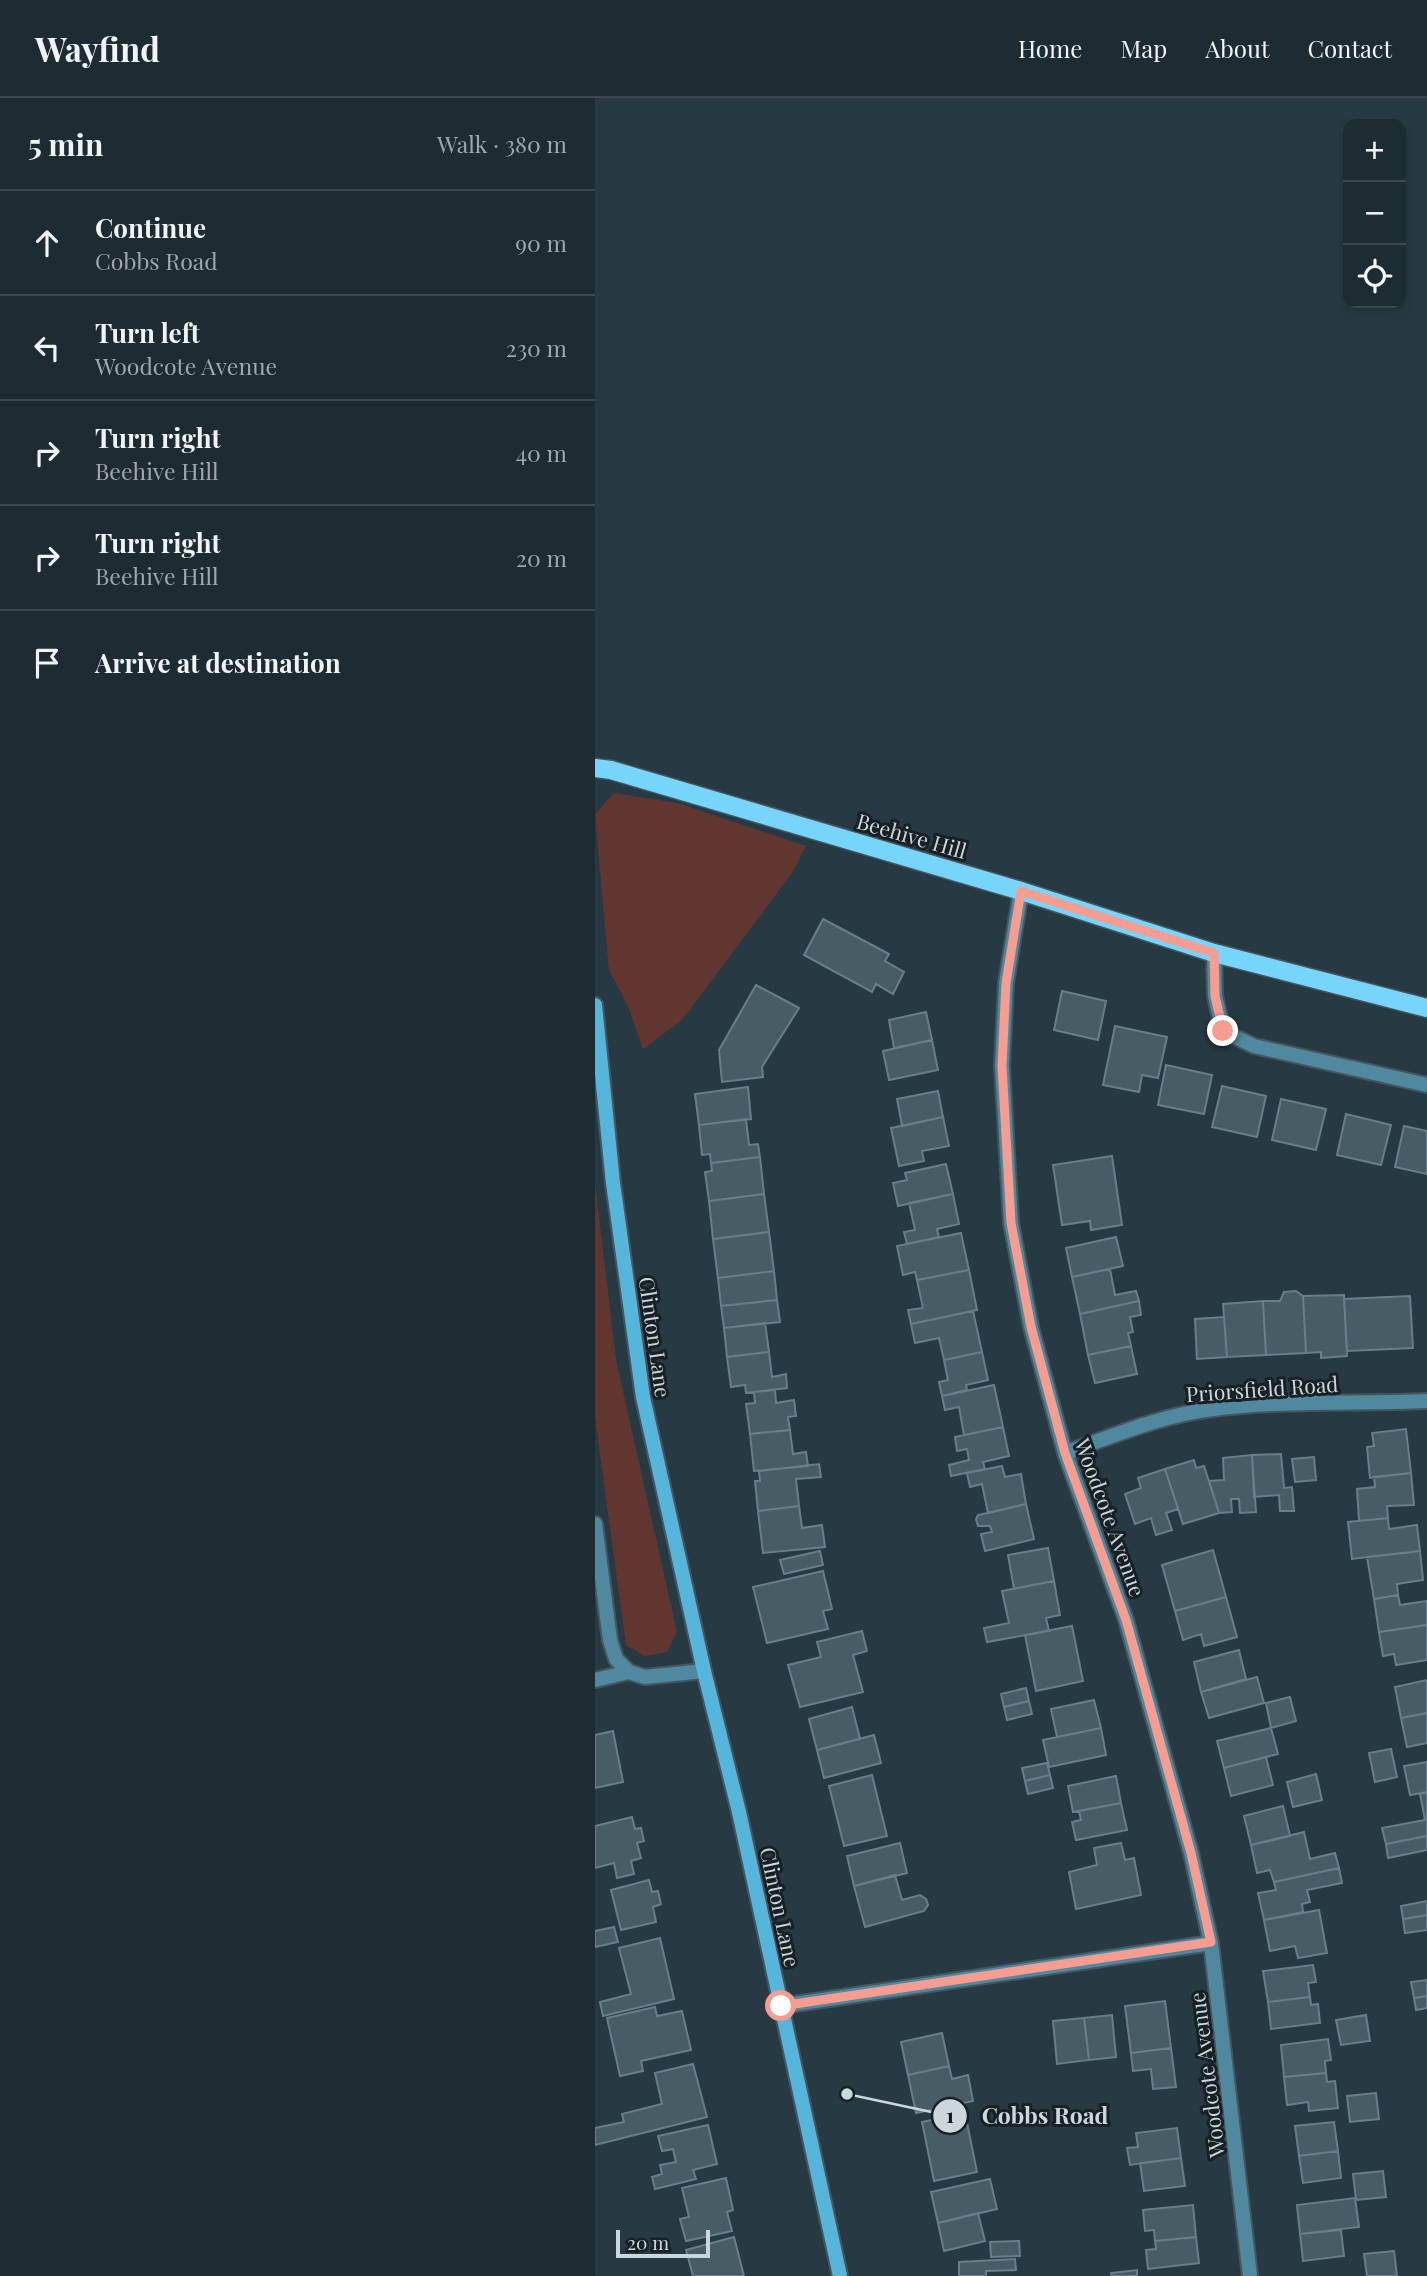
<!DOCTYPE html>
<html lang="en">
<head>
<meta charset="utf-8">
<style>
  body { margin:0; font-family:"Playfair Display",serif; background:#2a383e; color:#f1f3f6 }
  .controls { position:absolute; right:21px; top:21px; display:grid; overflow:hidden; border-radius:14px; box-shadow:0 4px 10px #0003 }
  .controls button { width:63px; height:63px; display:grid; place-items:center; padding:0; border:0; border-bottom:2px solid #3b484d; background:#1d2c32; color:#f1f3f6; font:35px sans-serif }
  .scale { position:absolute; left:21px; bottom:18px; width:94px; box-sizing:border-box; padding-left:7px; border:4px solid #ccd7dd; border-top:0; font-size:19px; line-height:24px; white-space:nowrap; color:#ccd7dd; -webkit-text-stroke:5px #172024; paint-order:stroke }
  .stop { position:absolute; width:21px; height:21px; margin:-16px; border:5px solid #f59d90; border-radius:50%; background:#fff }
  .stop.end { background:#f59d90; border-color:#fff; box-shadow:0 2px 7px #0008 }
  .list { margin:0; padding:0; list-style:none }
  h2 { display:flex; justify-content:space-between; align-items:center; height:91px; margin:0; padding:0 28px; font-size:30px }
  h2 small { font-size:23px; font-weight:400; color:#a0a7ac }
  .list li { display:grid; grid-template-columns:46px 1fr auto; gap:21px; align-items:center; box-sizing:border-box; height:105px; padding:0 28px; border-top:2px solid #3b484d }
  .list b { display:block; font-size:26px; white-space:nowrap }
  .list p { margin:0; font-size:23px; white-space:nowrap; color:#a0a7ac }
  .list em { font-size:23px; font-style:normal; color:#a0a7ac }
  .icon { flex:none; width:38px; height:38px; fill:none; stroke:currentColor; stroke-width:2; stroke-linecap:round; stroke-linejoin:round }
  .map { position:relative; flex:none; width:832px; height:2178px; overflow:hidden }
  header { display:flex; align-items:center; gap:42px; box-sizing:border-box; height:98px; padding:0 35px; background:#1d2c32; border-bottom:2px solid #3b484d }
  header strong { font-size:33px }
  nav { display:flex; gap:38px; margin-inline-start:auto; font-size:24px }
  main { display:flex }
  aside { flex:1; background:#1d2c32 }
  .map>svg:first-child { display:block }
  .green { fill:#623630 }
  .building { fill:#485c65; stroke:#687e88; stroke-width:2 }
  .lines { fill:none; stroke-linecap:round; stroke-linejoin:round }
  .service-casing { stroke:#45565f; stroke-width:18 }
  .minor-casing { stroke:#45565f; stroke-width:18 }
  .secondary-casing { stroke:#45565f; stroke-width:18 }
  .primary-casing { stroke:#45565f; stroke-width:21 }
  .service { stroke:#50889f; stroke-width:14 }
  .minor { stroke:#50889f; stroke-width:14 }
  .secondary { stroke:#56b5da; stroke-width:14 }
  .primary { stroke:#77d5fb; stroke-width:18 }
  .route { stroke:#f59d90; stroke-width:9 }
  .labels { text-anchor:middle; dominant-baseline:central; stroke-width:6; stroke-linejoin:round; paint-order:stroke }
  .street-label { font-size:21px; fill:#ccd7dd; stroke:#172024 }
  .leader { fill:none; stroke:#ccd7dd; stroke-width:2.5 }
  .callout-dot { fill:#ccd7dd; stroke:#172024; stroke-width:2.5 }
  .mark-label { font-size:21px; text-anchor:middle; font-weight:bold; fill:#111 }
  .callout-label { font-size:23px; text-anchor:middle; font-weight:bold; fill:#ccd7dd; stroke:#172024; stroke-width:6; stroke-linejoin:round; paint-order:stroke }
</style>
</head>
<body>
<header>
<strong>Wayfind</strong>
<nav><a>Home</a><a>Map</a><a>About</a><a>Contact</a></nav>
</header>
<main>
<aside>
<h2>5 min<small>Walk · 380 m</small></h2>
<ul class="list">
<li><svg class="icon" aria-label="ahead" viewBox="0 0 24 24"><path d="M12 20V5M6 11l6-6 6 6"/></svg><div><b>Continue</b><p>Cobbs Road</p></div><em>90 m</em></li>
<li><svg class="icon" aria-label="left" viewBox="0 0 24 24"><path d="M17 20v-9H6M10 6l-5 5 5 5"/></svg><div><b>Turn left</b><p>Woodcote Avenue</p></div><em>230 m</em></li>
<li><svg class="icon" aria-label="right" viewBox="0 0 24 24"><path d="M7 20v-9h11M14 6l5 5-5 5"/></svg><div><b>Turn right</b><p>Beehive Hill</p></div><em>40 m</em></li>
<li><svg class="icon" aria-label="right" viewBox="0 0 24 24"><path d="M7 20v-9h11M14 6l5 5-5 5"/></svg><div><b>Turn right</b><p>Beehive Hill</p></div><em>20 m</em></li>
<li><svg class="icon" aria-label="arrive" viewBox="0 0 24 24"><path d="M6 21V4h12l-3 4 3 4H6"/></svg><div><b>Arrive at destination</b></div></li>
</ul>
</aside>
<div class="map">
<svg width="832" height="2178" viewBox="0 0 832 2178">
  <rect width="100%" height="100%" fill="#273a43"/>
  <path class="green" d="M19,695l63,10 129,43 -14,27 -110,147 -39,29 -15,-43 -19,-36 -14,-156z
    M0,1085l21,177 61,272 -10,20 -22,4 -19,-11 -31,-228z"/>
  <path class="building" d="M228,821l66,35 -4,7 19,11 -11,22 -17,-10 -4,8 -68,-37z
    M161,887l43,23 -37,59 1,10 -41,5 -3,-32z
    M467,893l44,10 -8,39 -44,-10z
    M331,914l6,28 -38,8 -5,-28z
    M520,928l52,11 -9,41 -16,-3 -3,17 -36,-7z
    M337,942l6,30 -49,10 -6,-29z
    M571,967l46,10 -8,39 -46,-9z
    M627,988l44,10 -9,41 -45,-10z
    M153,989l3,32 -52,6 -4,-31z
    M343,993l5,26 -41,9 -5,-27z
    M686,1001l45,10 -10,41 -44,-10z
    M751,1016l45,11 -10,40 -44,-10z
    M348,1019l6,29 -27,5 2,10 -25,5 -8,-38z
    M151,1021l3,26 9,-1 2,13 -49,6 -1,-9 -8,1 -3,-30z
    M809,1028l23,5v43l-32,-7z
    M517,1058l10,69 -31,5 -1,-9 -28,4 -9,-60z
    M165,1059l4,37 -55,7 -4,-29 7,-1 -1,-8z
    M351,1066l7,30 -55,12 -5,-23 14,-3 -2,-7z
    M169,1096l5,38 -56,7 -4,-38z
    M358,1096l6,30 -22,5 2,8 -32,7 -3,-12 11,-2 -6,-27z
    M174,1134l5,39 -56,7 -5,-39z
    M366,1135l8,37 -52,10 -2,-8 -12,3 -6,-29z
    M521,1139l7,29 -51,11 -6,-29z
    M515,1171l5,26 21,-4 3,10 -59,13 -8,-37z
    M374,1172l8,40 -66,14 -3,-14 15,-2 -6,-28z
    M179,1173l3,29 -56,6 -3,-28z
    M701,1193l7,5 3,57 -40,2 -3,-54h17l4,-9z
    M749,1197l3,61 -26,2v-6l-15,1 -3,-57z
    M815,1198l3,52 -66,3 -3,-52z
    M182,1202l3,22 -56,6 -3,-22z
    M544,1203l2,14 -11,2 3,15 -5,1 3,13 -43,9 -8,-41z
    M668,1203l3,54 -39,2 -4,-53z
    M378,1213l9,41 -38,8 -5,-22 -24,5 -4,-19z
    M629,1219l3,40 -30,2 -2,-40z
    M170,1225l4,29 -42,5 -3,-29z
    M536,1248l6,28 -42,9 -7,-28z
    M174,1254l3,25 14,-3 1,14 -41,5 -1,-8 -14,2 -4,-30z
    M387,1254l6,28 -22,5 1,5 -25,6 -3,-14 9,-2 -4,-20z
    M399,1287l9,42 -39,8 -5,-28 -14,3 -3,-14z
    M180,1292l1,13 18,-3 2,16 -8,1 2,13 -40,4 -4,-30 9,-1 -1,-11z
    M408,1329l6,29 -26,6 2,7 -34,7 -2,-11 20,-5 -2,-11 -10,2 -2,-14z
    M811,1331l5,44 -41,5 -3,-31 7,-1 -2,-13z
    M195,1332l3,24 13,-2 2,14 -54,5 -4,-37z
    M686,1356l3,34 8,-1 2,24h-14l-1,-16 -25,2 -2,-42z
    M657,1357l4,57 -16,1 -1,-14h-8l1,13 -13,1 -10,-32 15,-1 -1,-22z
    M719,1359l2,23 -21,2 -3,-23z
    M599,1362l2,8 8,-2 15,47 -36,11 -18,-55z
    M224,1366l2,13 -25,2 3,27 -41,5 -3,-30h5l-1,-10z
    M407,1368l3,11 16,-3 5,30 -38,9 -6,-29 -12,3 -3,-14z
    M570,1371l13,40 -12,4 6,17 -16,5 -5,-17 -16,6 -10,-30 16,-6 -3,-10z
    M816,1375l3,32 -27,1 1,12 -29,3 -2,-32 18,-2 -1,-10z
    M431,1406l8,35 -49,12 -4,-17 11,-2 -2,-6h-12l-2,-7 2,-4z
    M204,1408l3,22 20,-3 3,22 -62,6 -5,-42z
    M793,1420l1,11 28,-4 3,26 -68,8 -4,-37z
    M453,1450l6,33 -40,8 -6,-34z
    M618,1452l13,47 -51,14 -13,-46z
    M225,1453l3,14 -39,9 -4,-14z
    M825,1453l3,29 -26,4 1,11 -24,4 -7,-42z
    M228,1473l9,38 -9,2 5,18 -61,14 -14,-56z
    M459,1483l6,34 -14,3 3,13 -62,11 -3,-14 25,-5 -7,-32z
    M803,1497l2,10 27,-4v24l-48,7 -5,-33z
    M631,1499l11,40 -33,9 -3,-12 -18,6 -8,-29z
    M832,1527v35l-31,5 -2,-11 -11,2 -4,-24z
    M477,1528l11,55 -47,10 -11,-56z
    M267,1533l5,20 -14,4 10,37 -63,15 -12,-42 33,-8 -4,-15z
    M644,1552l7,29 -45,13 -7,-30z
    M662,1579l7,26 -55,15 -8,-26z
    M832,1582v33l-26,5 -6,-31z
    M431,1590l3,13 -25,6 -3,-13z
    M695,1599l6,24 -25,7 -5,-25z
    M499,1602l7,28 -44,9 -6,-28z
    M434,1603l3,13 -25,6 -3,-13z
    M257,1609l8,32 -43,11 -8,-31z
    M832,1615v30l-20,4 -6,-29z
    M506,1630l5,27 -57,12 -6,-27z
    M676,1630l7,26 -54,14 -7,-27z
    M18,1633l10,51 -28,6v-53z
    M279,1637l7,28 -57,15 -7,-28z
    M796,1651l6,28 -22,5 -6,-29z
    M671,1659l7,28 -42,11 -7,-28z
    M832,1664v30l-17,3 -6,-29z
    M452,1665l3,12 -25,6 -3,-13z
    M721,1676l6,26 -29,7 -6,-25z
    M277,1677l15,61 -43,10 -15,-60z
    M455,1677l3,13 -25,6 -3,-13z
    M521,1678l5,27 -48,9 -5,-26z
    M832,1694v44l-41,8 -4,-16 43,-8 -5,-26z
    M526,1705l6,27 -51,10 -4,-18 9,-2 -2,-9z
    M688,1708l7,30 -39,9 -7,-29z
    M37,1719l3,12 6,-1 3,13 -7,2 4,15 -10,3 3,13 -17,4 -3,-15 -19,5v-42z
    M709,1734l6,27 25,-6 4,15 -65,14 -4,-12 -13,3 -6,-28z
    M832,1738v14l-39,8 -2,-14z
    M305,1745l7,30 -53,13 -7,-30z
    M526,1745l4,17 9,-2 7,37 -65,14 -7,-37 28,-7 -3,-17z
    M744,1770l3,15 -35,7 3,12 -8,2 1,8 -39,8 -6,-27 18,-3 -2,-8z
    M300,1777l7,25 18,-5 6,4 2,6 -4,6 -59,16 -11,-41z
    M54,1782l3,12 6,-1 3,13 -8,3 3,15 -35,8 -10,-40z
    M832,1803v14l-24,4 -2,-13z
    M724,1812l8,43 -29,5 -3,-12 -25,5 -6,-31z
    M832,1817v15l-22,3 -2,-14z
    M19,1829l4,15 -23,5v-16z
    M65,1840l14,61 -71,17 -3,-14 31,-8 -12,-46z
    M718,1867l3,17 -8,1 2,14 -42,5 -5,-31z
    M832,1882v16l-13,2 -3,-16z
    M832,1898v12l-11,2 -2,-12z
    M715,1899l1,8 7,-1 2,19 -49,6 -3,-27z
    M570,1903l6,47 -40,5 -6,-47z
    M60,1909l2,9 25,-5 9,39 -50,11 2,10 -23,5 -13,-58z
    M517,1917l4,42 -27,3 -5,-42z
    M771,1917l4,26 -29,4 -5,-25z
    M489,1920l5,42 -32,4 -4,-43z
    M347,1935l7,33 -41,9 -7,-33z
    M733,1941l3,21 -6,1 1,12 -42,4 -3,-32z
    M576,1950l5,39 -23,2 -2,-20 -18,2 -2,-18z
    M98,1966l14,53 -112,28v-17l29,-6 -2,-8 40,-10 -7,-31z
    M354,1968l3,13 16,-4 5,26 -57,12 -8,-38z
    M731,1975l1,9 8,-1 3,27 -29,3 -1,-9 -21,3 -3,-28z
    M781,1995l3,26 -29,3 -3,-26z
    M370,2015l12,59 -43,9 -12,-59z
    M739,2024l4,29 -39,5 -4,-30z
    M113,2027l9,39 -24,6 3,9 -41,10 -3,-12 10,-3 -2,-9 16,-3 -3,-13 -11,2 -4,-15z
    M582,2030l4,30 -51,7 -3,-17 11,-1 -2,-14z
    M743,2053l3,27 -38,5 -4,-27z
    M586,2060l4,28 -41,5 -4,-28z
    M788,2073l3,26 -30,3 -3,-26z
    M131,2080l7,32 -6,2 5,19 -46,10 -6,-22 9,-2 -7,-29z
    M395,2081l7,30 -59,14 -7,-31z
    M760,2100l4,29 -59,7 -3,-29z
    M598,2107l3,32 -41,4 -1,-11 -9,1 -2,-21z
    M383,2115l7,28 -41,10 -6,-28z
    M746,2132l3,26 -41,5 -3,-27z
    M139,2139l10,39h-51l-7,-26z
    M601,2139l3,26 -51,6 -2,-19 10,-1 -1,-8z
    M424,2143l1,15 -29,1 -1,-15z
    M799,2153l3,25h-30l-3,-22z
    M420,2161l1,11 -30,1v5h-27v-14z
    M542,2172v6h-25l-1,-3z"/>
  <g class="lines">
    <g class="service-casing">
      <path id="service" d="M0,1582l34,-8"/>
    </g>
    <g class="minor-casing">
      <path id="minor" d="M426,793l-15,92 -4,83 9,157 20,104 34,126 61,167 65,233 20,90 39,333
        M619,855l1,43 8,35 31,15 173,39
        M470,1355c48,-17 97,-38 148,-44 71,-9 143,-5 214,-8
        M0,1426l15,116 6,19 13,13 16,5 59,-6
        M186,1908l430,-63"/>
    </g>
    <g class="secondary-casing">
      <path id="secondary" d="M0,907l18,178 30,214 61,274 35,141 101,464"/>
    </g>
    <g class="primary-casing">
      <path id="primary" d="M0,670l16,2 410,121 193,62 213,55"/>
    </g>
    <use href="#service" class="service"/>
    <use href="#minor" class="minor"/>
    <use href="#secondary" class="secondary"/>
    <use href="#primary" class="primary"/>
  </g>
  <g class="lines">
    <path class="route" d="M186,1908l430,-64 -20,-89 -65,-233 -61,-167 -34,-126 -20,-104 -9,-157 4,-83 15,-92 193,62 1,43 8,35"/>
  </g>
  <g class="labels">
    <g class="street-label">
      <text transform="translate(317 737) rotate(16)">Beehive Hill</text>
      <text transform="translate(61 1239) rotate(82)">Clinton Lane</text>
      <text transform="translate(667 1290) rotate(-4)">Priorsfield Road</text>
      <text transform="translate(516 1419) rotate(70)">Woodcote Avenue</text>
      <text transform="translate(186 1809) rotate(78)">Clinton Lane</text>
      <text transform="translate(611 1977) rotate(-97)">Woodcote Avenue</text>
    </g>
  </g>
  <path class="leader" d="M252 1996L355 2018"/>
  <g class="callout-dot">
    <circle cx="252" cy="1996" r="7"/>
    <circle cx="355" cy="2018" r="18"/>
  </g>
  <g class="mark-label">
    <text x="355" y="2025">1</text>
  </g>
  <g class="callout-label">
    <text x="450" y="2026">Cobbs Road</text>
  </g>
</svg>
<div class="controls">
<button>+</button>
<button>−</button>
<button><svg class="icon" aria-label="locate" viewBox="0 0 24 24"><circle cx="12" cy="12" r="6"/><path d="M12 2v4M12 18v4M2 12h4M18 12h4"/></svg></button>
</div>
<div class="scale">20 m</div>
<div class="stop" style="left:186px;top:1908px"></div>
<div class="stop end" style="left:628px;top:933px"></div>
</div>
</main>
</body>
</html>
